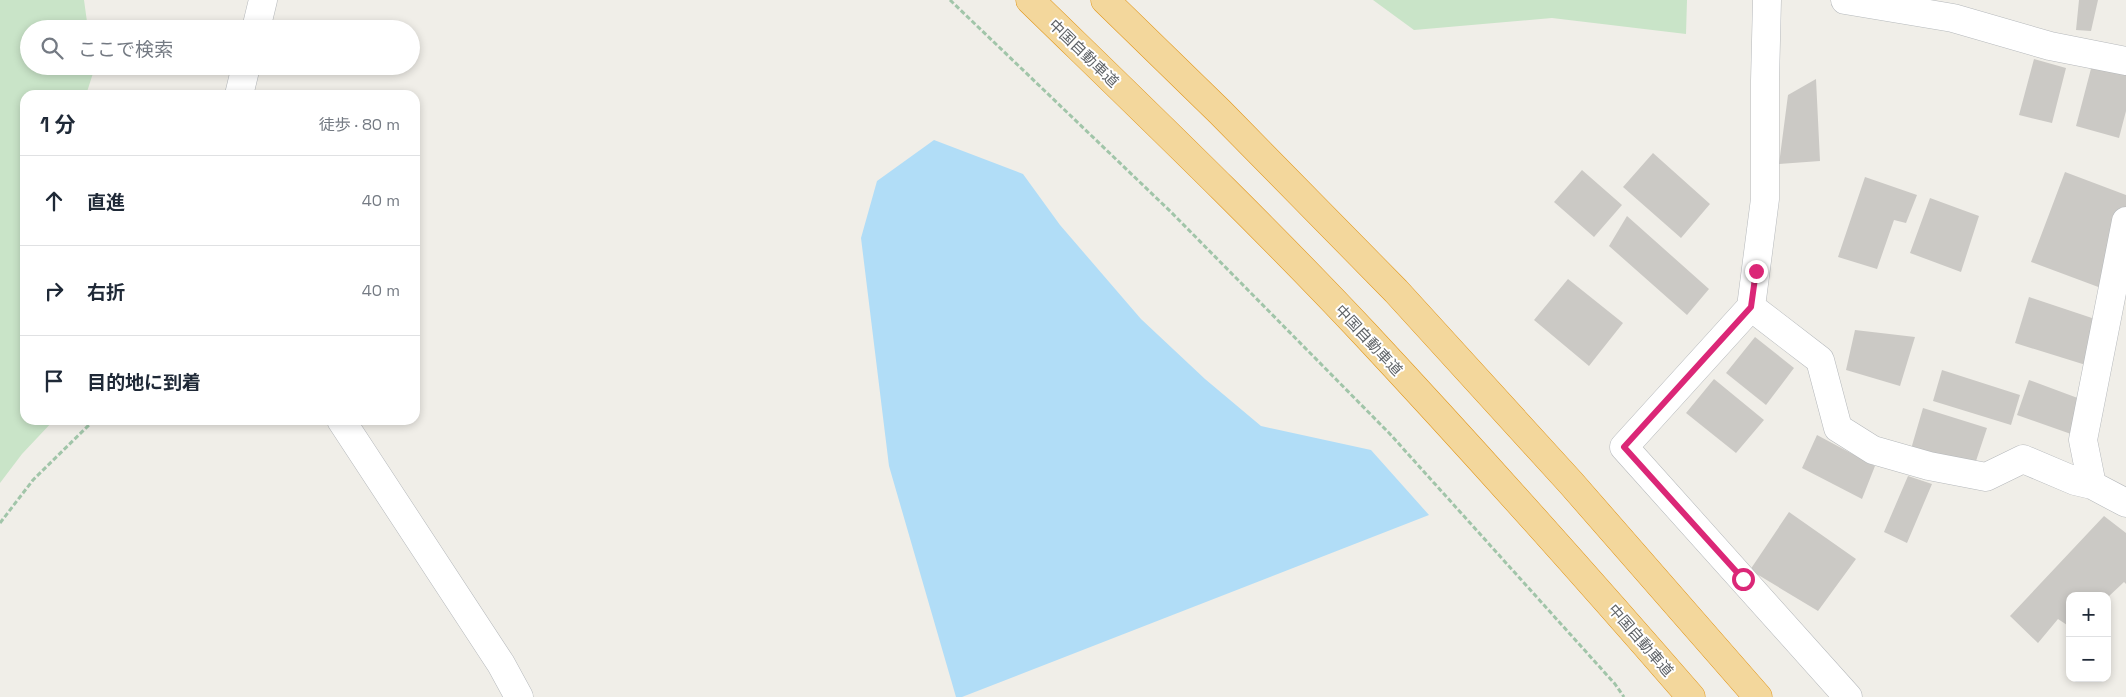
<!DOCTYPE html>
<html lang="ja">
<head>
<meta charset="utf-8">
<style>
  body { margin:0; font-family:"Space Grotesk","Noto Sans JP",sans-serif; background:#f6f6f7; color:#1f2937 }
  .controls { position:absolute; right:15px; bottom:15px; display:grid; overflow:hidden; border-radius:10px; box-shadow:0 2px 8px #0003 }
  .controls button { width:45px; height:45px; display:grid; place-items:center; padding:0; border:0; border-bottom:1px solid #e0e1e3; background:#fff; color:#1f2937; font:25px sans-serif }
  .stop { position:absolute; width:15px; height:15px; margin:-11px; border:4px solid #db2777; border-radius:50%; background:#fff }
  .stop.end { background:#db2777; border-color:#fff; box-shadow:0 1px 5px #0008 }
  .list { margin:0; padding:0; list-style:none }
  h2 { display:flex; justify-content:space-between; align-items:center; height:65px; margin:0; padding:0 20px; font-size:21px }
  h2 small { font-size:16px; font-weight:400; color:#747a83 }
  .list li { display:grid; grid-template-columns:32px 1fr auto; gap:15px; align-items:center; box-sizing:border-box; height:90px; padding:0 20px; border-top:1px solid #e0e1e3 }
  .list b { display:block; font-size:19px; white-space:nowrap }
  .list em { font-size:16px; font-style:normal; color:#747a83 }
  .icon { flex:none; width:28px; height:28px; fill:none; stroke:currentColor; stroke-width:2; stroke-linecap:round; stroke-linejoin:round }
  .map { position:relative; flex:none; width:2126px; height:697px; overflow:hidden }
  .search { position:absolute; background:#fff; box-shadow:0 2px 8px #0003; left:20px; top:20px; width:400px; height:55px; display:flex; align-items:center; gap:12px; box-sizing:border-box; padding:0 18px; border-radius:28px; color:#747a83; font-size:19px }
  .panel { position:absolute; background:#fff; box-shadow:0 2px 8px #0003; left:20px; top:90px; width:400px; height:335px; border-radius:15px }
  .map>svg:first-child { display:block }
  .green { fill:#c9e4c8 }
  .water { fill:#b1ddf7 }
  .building { fill:#cbc9c5 }
  .lines { fill:none; stroke-linecap:round; stroke-linejoin:round }
  .street-casing { stroke:#b5b8bb; stroke-width:29 }
  .highway-casing { stroke:#e19517; stroke-width:29 }
  .path { stroke:#a1c5a9; stroke-width:3; stroke-dasharray:5 2.5; stroke-linecap:butt }
  .street { stroke:#fff; stroke-width:28 }
  .highway { stroke:#f3d79c; stroke-width:28 }
  .route { stroke:#db2777; stroke-width:6 }
  .labels { text-anchor:middle; dominant-baseline:central; stroke-width:4; stroke-linejoin:round; paint-order:stroke }
  .street-label { font-size:15px; fill:#5f6367; stroke:#fff }
</style>
</head>
<body>
<div class="map">
<svg width="2126" height="697" viewBox="0 0 2126 697">
  <rect width="100%" height="100%" fill="#f0eee8"/>
  <path class="green" d="M0,0h84l4,29h-59v37h65v4l-8,25h-61v325h29l-32,34 -22,29z
    M1373,0h314l-1,34 -134,-16 -138,12z"/>
  <path class="water" d="M934,140l89,34 37,51 81,94 64,60 56,47 110,24 58,65 -467,182h-6l-67,-231 -28,-228 16,-57z"/>
  <path class="building" d="M2079,0h19l-7,31 -15,-1z
    M2034,59l32,9 -14,55 -33,-8z
    M2093,61l33,9v41l-7,27 -43,-12z
    M1816,79l4,82 -41,3 9,-69z
    M1653,153l57,51 -29,34 -58,-51z
    M1582,170l40,35 -28,32 -40,-35z
    M2065,172l61,23v26l-25,67 -70,-26z
    M1865,177l52,18 -11,28 -12,-3 -17,49 -39,-12z
    M1930,198l49,18 -18,56 -51,-19z
    M1627,216l82,73 -22,26 -78,-69z
    M1568,279l55,44 -34,43 -55,-46z
    M2029,297l75,25 -15,44 -74,-23z
    M1855,330l60,7 -15,49 -54,-16z
    M1755,337l39,31 -28,37 -40,-32z
    M1942,370l78,25 -9,30 -78,-24z
    M1714,379l50,41 -28,33 -50,-40z
    M2029,380l54,20 -12,34 -54,-19z
    M1923,408l64,20 -14,42 -62,-21z
    M1817,435l58,31 -13,33 -60,-31z
    M1908,476l24,8 -25,59 -23,-11z
    M1789,512l67,47 -38,52 -68,-41z
    M2104,516l22,17v51l-2,-2 -17,16v-2h-37v31l-12,-8 -20,24 -28,-27z"/>
  <g class="lines">
    <g class="street-casing">
      <path id="street" d="M1845,0l108,18 97,28 76,15
        M256,29l7,-29
        M239,95l7,-29
        M2126,221l-43,219 9,45 34,18
        M1751,307l14,-108v-118l2,-81
        M341,420l160,244 18,33
        M1848,697l-224,-250 127,-140 69,53 18,68 35,22 56,16 57,11 37,-18 52,22 17,4"/>
    </g>
    <g class="highway-casing">
      <path id="highway" d="M1030,0c113,110 227,219 335,334 111,119 219,240 326,363
        M1105,0l115,112 176,179 175,192 187,214"/>
    </g>
    <path class="path" d="M950,0l221,212 219,222 225,250 9,13
      M0,523l33,-43 61,-60"/>
    <use href="#street" class="street"/>
    <use href="#highway" class="highway"/>
  </g>
  <g class="lines">
    <path class="route" d="M1743,579l-119,-132 127,-140 5,-36"/>
  </g>
  <g class="labels">
    <g class="street-label">
      <text transform="translate(1084 53) rotate(44)">中国自動車道</text>
      <text transform="translate(1369 340) rotate(47)">中国自動車道</text>
      <text transform="translate(1641 640) rotate(49)">中国自動車道</text>
    </g>
  </g>
</svg>
<div class="controls">
<button>+</button>
<button>−</button>
</div>
<div class="stop" style="left:1743px;top:579px"></div>
<div class="stop end" style="left:1756px;top:271px"></div>
<div class="search"><svg class="icon" aria-label="search" viewBox="0 0 24 24"><circle cx="10" cy="10" r="6"/><path d="M15 15l6 6"/></svg>ここで検索</div>
<section class="panel">
<h2>1 分<small>徒歩 · 80 m</small></h2>
<ul class="list">
<li><svg class="icon" aria-label="ahead" viewBox="0 0 24 24"><path d="M12 20V5M6 11l6-6 6 6"/></svg><div><b>直進</b></div><em>40 m</em></li>
<li><svg class="icon" aria-label="right" viewBox="0 0 24 24"><path d="M7 20v-9h11M14 6l5 5-5 5"/></svg><div><b>右折</b></div><em>40 m</em></li>
<li><svg class="icon" aria-label="arrive" viewBox="0 0 24 24"><path d="M6 21V4h12l-3 4 3 4H6"/></svg><div><b>目的地に到着</b></div></li>
</ul>
</section>
</div>
</body>
</html>
